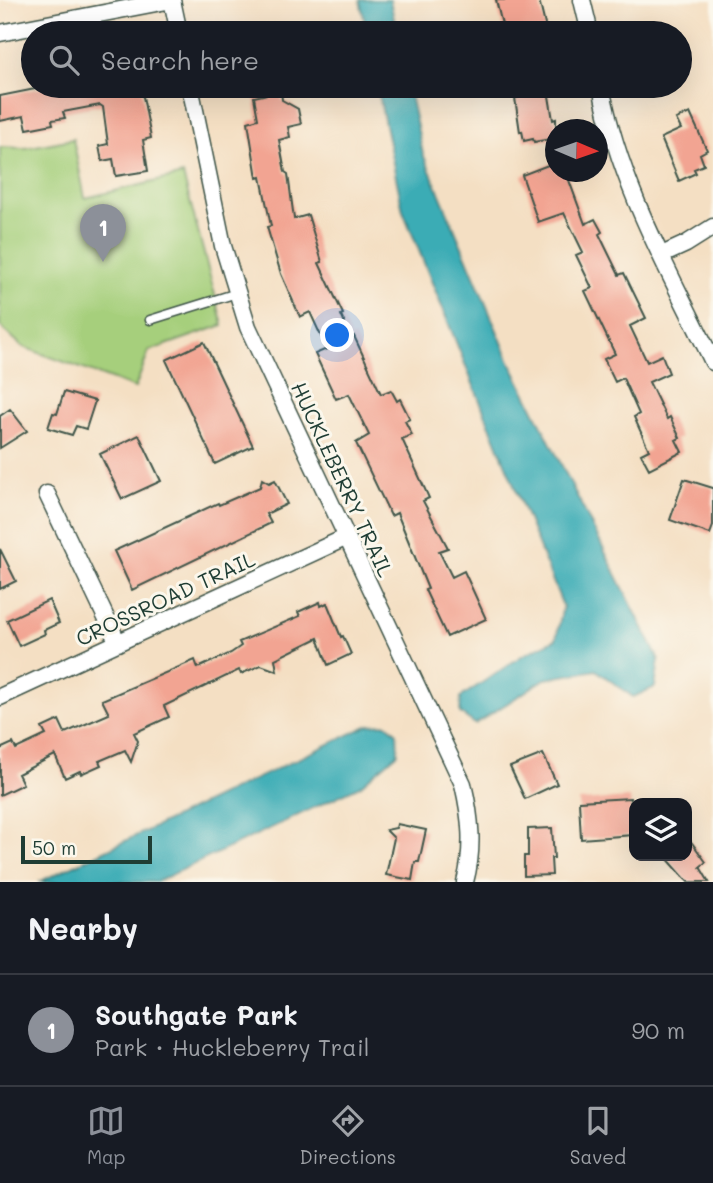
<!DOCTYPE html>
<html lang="en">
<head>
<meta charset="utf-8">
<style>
  body { margin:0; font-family:Mali,sans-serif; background:#242831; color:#f1f3f6 }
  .controls { position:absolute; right:21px; bottom:21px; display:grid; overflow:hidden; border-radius:14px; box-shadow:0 7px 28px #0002 }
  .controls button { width:63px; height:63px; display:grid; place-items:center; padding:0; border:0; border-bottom:2px solid #363941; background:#171b24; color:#f1f3f6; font:35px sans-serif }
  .compass { position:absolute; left:545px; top:119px; width:63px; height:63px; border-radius:50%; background:#171b24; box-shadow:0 7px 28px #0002; rotate:92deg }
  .scale { position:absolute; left:21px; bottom:18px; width:131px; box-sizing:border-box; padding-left:7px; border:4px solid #1f3d34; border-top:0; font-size:19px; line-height:24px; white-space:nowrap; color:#1f3d34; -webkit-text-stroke:5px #fbf7ec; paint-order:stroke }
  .you { position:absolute; left:338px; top:336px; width:24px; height:24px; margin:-18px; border:5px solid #fff; border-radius:50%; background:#1a73e8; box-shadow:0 0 0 10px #1a73e833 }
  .badge { display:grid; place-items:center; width:46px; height:46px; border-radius:50%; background:#8c9099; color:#fff; font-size:23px; font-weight:700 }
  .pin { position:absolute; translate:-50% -58px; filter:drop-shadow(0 2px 4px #0008) }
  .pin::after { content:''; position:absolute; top:37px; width:24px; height:21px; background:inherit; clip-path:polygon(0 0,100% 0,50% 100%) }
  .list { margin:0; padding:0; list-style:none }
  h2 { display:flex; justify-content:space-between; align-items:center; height:91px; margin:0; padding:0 28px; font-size:30px }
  h2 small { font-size:23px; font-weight:400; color:#9ea1a6 }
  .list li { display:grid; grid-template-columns:46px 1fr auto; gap:21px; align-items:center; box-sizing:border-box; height:112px; padding:0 28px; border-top:2px solid #363941 }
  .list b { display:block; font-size:26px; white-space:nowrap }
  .list p { margin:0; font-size:23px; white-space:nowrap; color:#9ea1a6 }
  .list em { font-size:23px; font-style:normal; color:#9ea1a6 }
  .icon { flex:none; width:38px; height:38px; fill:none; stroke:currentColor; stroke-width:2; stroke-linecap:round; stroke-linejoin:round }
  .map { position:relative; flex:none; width:713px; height:882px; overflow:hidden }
  .search { position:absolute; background:#171b24; box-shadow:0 7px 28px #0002; left:21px; right:21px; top:21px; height:77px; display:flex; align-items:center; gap:18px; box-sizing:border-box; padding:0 24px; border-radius:38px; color:#9ea1a6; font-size:26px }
  .sheet { height:203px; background:#171b24 }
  nav { display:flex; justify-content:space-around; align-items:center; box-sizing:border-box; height:98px; border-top:2px solid #363941; background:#171b24; font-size:19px; color:#9ea1a6 }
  nav a { display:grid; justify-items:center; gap:4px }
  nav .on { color:#8c9099 }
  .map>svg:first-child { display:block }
  .green { fill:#a6cf7b; stroke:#628658; stroke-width:2 }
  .water { fill:#3aacb5; stroke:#2c7474; stroke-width:2 }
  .building { fill:#f2a492 }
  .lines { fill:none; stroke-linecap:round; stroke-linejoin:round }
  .lane-casing { stroke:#3f5549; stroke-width:11 }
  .street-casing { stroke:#3f5549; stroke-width:19 }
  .lane { stroke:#fff; stroke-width:8 }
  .street { stroke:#fff; stroke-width:16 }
  .labels { text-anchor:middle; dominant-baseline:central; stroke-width:6; stroke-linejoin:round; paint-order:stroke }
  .street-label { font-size:21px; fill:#1f3d34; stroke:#fbf7ec }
</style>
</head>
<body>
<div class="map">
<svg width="713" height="882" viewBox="0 0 713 882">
  <rect width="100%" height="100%" fill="#fbf7ec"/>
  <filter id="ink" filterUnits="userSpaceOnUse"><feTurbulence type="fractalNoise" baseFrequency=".0143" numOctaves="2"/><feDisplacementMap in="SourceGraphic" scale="14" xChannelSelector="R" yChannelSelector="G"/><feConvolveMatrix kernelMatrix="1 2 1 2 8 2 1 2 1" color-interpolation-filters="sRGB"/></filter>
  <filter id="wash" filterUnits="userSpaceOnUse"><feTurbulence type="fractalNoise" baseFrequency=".00686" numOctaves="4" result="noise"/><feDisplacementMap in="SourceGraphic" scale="28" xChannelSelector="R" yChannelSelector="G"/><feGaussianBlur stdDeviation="1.57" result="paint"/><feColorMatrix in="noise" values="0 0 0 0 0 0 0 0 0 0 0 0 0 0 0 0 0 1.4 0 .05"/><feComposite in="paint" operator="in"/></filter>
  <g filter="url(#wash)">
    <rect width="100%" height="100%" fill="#f4dfc3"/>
    <path class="green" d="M73,139l12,59 98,-23 40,150 -74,26 -14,37 -112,-41 -23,-21v-179l25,1z"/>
    <path class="water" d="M360,0h30l7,33h-30z
      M377,86h31l15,68 88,210 148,296 -4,27 -22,10 -37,-27 -51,9 -70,45 -15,-11 1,-16 62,-42 33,-16 7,-33 -160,-395z
      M387,724l10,9 1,20 -38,33 -204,96h-117l330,-157z"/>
    <g id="blocks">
      <path class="building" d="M496,0h43l8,33h-43z
        M50,86h91l10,52 -8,2 5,31 -32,5 -3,-17 -11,2 -3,-15 9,-2 -5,-37 -3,-2 -37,7 2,6 -13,2 1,4 -26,5 -3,-13 -24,5v-25z
        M548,90l5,30 3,-1v19l-22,4 -1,-3 -9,2 -2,-10 -2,1 -5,-34z
        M281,91l1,9 16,9 3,15 -13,3 2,10 -11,3 6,32 3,2 6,45 14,-4 14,47 -3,1 24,51 -2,1 10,23 3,-2 27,58 10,-4 6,11 3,-2 10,20 -5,2 7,14 -10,4 27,59 -6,3 25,47 -9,3 13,26 12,-6 22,48 -39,18 -22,-47 3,-1 -31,-76 -6,3 -35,-73 13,-8 -20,-41 -13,5 -21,-45 12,-5 -17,-37 -10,5 -19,-43 -14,-47 4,-1 -10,-49 -4,1 -9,-56 10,-3 -4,-22z
        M690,113l17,37 -7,4 4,11 -10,4 2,4 -17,8 -18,-43 20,-9 -5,-10z
        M556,162v10h10l19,52 10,-5 7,13 -3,2 20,41 5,-2 22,45 -16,8 17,36 15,-7 7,18 -20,9 18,37 3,-2 10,21 -4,2 6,12 -33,17 -8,-15 8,-4 -15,-33 5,-3 -16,-36 -8,4 -11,-23 11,-5 -30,-63 7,-3 -16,-33 7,-3 -19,-39 -26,9 -16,-47z
        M204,342l49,104 -38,18 -49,-104z
        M64,392l31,9 -9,28 -10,-3 -4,9 -24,-7 5,-15 4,1z
        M10,409l17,22 -27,17v-32z
        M139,435l22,46 -39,18 -22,-45z
        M262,479l7,4 6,-3 12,24 -21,10 5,9 -139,67 -18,-39 104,-48 1,2 41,-18z
        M684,479l29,9v38l-3,8 -40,-14z
        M0,549l16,32 -16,8z
        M49,600l10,23 -15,7 1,4 -26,12 -12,-26z
        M320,602l1,4 6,-3 14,34 2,-1 8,18 -23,11 -10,-27 -43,21 2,12 -16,-6 -20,9 -2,-4 -75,36 5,11 -35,16 4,8 -7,21 -6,-12 -26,11 2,4 -20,9 -1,-3 -15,7 -10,-23 -37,19 5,10 -23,11v-46l13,-6 3,6 30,-14 -4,-7 17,-8 6,13 44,-19 -7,-14 93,-40 3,8 33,-15 10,-7 -2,-4 61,-26 -2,-4z
        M543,754l14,30 -32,15 -15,-32z
        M630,798l3,37 -52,4 -2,-38z
        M397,824l29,6 -7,32h-4l-3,18 -26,-5 8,-37 -8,-8 10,-2z
        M552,828l2,30h-3l1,17 -28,1v-20h4v-27z
        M687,836l19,26 -6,5 9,15h-21l-23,-26h22z"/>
    </g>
  </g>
  <g filter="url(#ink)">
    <use href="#blocks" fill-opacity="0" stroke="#3f5549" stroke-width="2"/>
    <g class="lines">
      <g class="lane-casing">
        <path id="lane" d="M150,320l87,-27"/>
      </g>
      <g class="street-casing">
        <path id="street" d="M582,0l8,33
          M0,33l172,-33 7,33
          M190,86l33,160 25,81 215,457c8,34 11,64 2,98
          M601,86c18,98 69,187 112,276
          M662,255l24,-11 27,-17
          M47,494l71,149
          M0,697l347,-160"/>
      </g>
      <use href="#lane" class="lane"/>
      <use href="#street" class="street"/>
    </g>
  </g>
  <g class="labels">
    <g class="street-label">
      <text transform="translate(343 479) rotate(65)">HUCKLEBERRY TRAIL</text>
      <text transform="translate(165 598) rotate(-25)">CROSSROAD TRAIL</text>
    </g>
  </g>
</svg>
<div class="controls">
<button><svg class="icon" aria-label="layers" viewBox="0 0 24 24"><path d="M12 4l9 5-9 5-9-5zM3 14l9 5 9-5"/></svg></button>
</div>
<svg class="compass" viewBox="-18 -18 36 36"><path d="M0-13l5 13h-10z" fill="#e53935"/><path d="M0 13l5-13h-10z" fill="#9ea1a6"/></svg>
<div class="scale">50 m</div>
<div class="you"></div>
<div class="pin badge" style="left:103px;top:262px">1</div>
<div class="search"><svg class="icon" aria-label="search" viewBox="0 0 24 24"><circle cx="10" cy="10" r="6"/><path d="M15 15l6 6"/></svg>Search here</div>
</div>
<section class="sheet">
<h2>Nearby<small></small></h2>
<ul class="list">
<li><span class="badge">1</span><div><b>Southgate Park</b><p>Park · Huckleberry Trail</p></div><em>90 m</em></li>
</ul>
</section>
<nav>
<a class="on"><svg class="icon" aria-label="map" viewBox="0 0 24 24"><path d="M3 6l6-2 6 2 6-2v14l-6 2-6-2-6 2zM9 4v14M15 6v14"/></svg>Map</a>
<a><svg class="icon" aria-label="directions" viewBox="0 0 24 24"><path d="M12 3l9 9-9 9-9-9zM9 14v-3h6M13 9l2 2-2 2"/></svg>Directions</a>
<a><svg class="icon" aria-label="saved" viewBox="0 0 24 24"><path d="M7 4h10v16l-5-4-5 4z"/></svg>Saved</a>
</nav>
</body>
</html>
